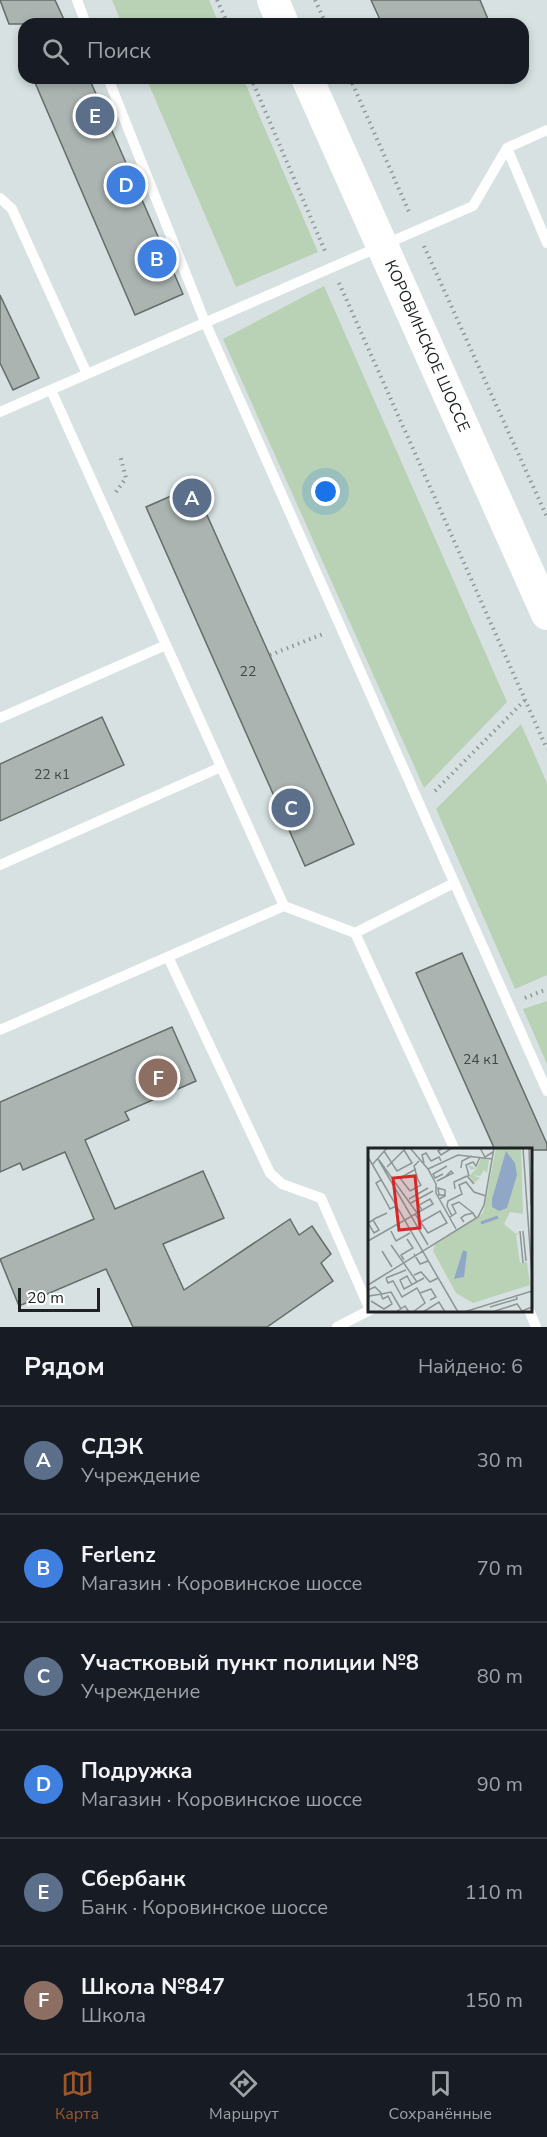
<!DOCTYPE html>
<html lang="ru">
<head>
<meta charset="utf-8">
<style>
  body { margin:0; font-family:"Nunito Sans",sans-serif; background:#20242c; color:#f1f3f6 }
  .scale { position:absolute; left:18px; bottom:15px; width:82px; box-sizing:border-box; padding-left:6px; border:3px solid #1e2222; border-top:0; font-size:16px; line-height:21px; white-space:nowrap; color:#1e2222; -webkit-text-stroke:4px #fff; paint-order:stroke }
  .you { position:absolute; left:326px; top:492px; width:21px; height:21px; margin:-15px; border:4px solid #fff; border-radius:50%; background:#1a73e8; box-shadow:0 0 0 9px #1a73e833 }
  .badge { display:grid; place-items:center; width:39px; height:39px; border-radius:50%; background:#9b5729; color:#fff; font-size:20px; font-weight:700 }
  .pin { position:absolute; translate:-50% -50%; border:3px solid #fff; box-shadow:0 2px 6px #0006 }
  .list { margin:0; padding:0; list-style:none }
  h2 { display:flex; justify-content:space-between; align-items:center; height:78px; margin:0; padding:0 24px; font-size:26px }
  h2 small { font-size:20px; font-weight:400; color:#9ea1a6 }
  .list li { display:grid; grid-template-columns:39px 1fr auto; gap:18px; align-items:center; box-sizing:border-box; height:108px; padding:0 24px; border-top:2px solid #363941 }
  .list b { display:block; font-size:22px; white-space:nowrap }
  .list p { margin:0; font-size:20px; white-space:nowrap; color:#9ea1a6 }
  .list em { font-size:20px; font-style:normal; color:#9ea1a6 }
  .icon { flex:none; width:33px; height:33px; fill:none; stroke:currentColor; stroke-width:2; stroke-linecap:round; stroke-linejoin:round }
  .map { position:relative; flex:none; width:547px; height:1327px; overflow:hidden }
  .search { position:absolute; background:#171b24; box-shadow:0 3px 9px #0003; left:18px; right:18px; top:18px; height:66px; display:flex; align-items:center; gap:15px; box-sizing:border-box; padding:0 21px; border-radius:18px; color:#9ea1a6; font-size:22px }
  .sheet { height:726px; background:#171b24 }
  nav { display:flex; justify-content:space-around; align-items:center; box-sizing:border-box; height:84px; border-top:2px solid #363941; background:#171b24; font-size:16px; color:#9ea1a6 }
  nav a { display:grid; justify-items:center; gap:3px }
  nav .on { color:#9b5729 }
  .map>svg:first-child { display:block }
  .green { fill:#b9d2b5 }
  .building { fill:#abb4b0; stroke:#646d69; stroke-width:1.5 }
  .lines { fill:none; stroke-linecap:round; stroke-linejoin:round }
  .path { stroke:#8f9798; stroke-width:4; stroke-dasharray:1.5 4.5; stroke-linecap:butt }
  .lane { stroke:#fff; stroke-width:10 }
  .secondary { stroke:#fff; stroke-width:32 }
  .labels { text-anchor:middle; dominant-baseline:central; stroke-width:6; stroke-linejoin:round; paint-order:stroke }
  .number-label { font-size:14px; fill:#414646 }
  .street-label { font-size:16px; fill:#1e2222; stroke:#fff }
  .inset-river { fill:none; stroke:#91a7c8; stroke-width:3 }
  .inset-road { fill:none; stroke:#8d9595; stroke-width:1.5 }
  .view { fill:#d62828; fill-opacity:0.15; stroke:#d62828; stroke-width:3 }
  .inset-edge { fill:none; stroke:#1e2222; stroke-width:3 }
</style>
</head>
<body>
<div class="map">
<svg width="547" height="1327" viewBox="0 0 547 1327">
  <rect width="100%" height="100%" fill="#d7e1e2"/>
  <path class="green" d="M112,0h97l10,24h-97z
    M146,78h97l75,174 -82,35z
    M324,286l183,416 -83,86 -201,-449z
    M521,724l26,59v192l-32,14 -79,-180z
    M547,1001v63l-24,-55z"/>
  <path class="building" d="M0,0h55l11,24h-57z
    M371,0h109l10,24h-108z
    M33,78h56l94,216 -48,21z
    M0,295l39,83 -26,12 -13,-27z
    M194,486l160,358 -49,22 -159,-359z
    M102,717l22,48 -124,56v-57z
    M462,953l85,191v6h-52l-79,-177z
    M172,1027l24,54 -71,31 4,8 -44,20 30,69 88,-38 21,47 -61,26 21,46 106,-71 9,16 13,-9 19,28 -10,9 12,18 -66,46h-134l-27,-58 -87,37 -19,-47 94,-40 -29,-67 -42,18 -3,-7 -20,9v-70z"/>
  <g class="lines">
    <path class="path" d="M217,0l11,24
      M315,0l11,24
      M251,78l74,173
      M350,78l60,136
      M424,246l123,271
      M339,283l208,466
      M116,492l10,-14 -6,-23
      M270,655l53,-21
      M435,791l90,-91
      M525,998l22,-9"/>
    <path class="lane" d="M77,0l9,24
      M108,78l97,244 342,769
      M507,148l40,95
      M0,198l12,11 75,165
      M51,390l233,516 71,27 100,217
      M0,412l473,-206 34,-58 40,-18
      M0,718l166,-73
      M0,865l221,-98
      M355,933l99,-50
      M168,957l102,216 12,11 39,14 49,112
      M0,1030l284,-124
      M529,1310l7,17
      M337,1327l33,-17"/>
    <path class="secondary" d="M273,0l10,24
      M307,78l240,536"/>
  </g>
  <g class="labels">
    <g class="number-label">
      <text x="248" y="671">22</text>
      <text x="52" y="774">22 к1</text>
      <text x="481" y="1059">24 к1</text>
    </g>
    <g class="street-label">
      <text transform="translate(427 346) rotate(66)">КОРОВИНСКОЕ ШОССЕ</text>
    </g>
  </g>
  <g transform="translate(368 1148)">
    <rect width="164" height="164" fill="#d7e1e2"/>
    <path d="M128,0h25l2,66 -13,-2 -6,12 12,10 4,-3 -4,5 4,27 7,-1 3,23 -57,18 -17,-10 -23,-42 2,-8 48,-30zM113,10l8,2 -2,13 -3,-3 -4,6 -7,-1 7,3 -6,5 -5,-7 8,-8 -6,2 -3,-5 9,3z" fill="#b9d2b5"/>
    <path d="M138,3l9,12 2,12 -10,33 -8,3 -7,-4v-8zM95,102l4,2 -3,25 -10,2z" fill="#91a7c8"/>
    <path class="inset-river" d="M113,75l17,-6"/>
    <path class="inset-road" d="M42,0l18,21 8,15v9l20,36M75,0l-5,3 3,4 11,-7M112,0l5,9 8,-5M155,0l9,128M161,0l2,57M16,3l13,20 15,-8 -8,-13M0,9l90,155M10,11l50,86M11,12l38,53M56,15l-2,-8 4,-2 5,8 8,-4 2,4M4,17l15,-17M19,19l19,-19M93,20l1,-7 10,-5M60,21l30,-14 34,4M75,26l-8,4 -2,-4 14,-8M101,28l-3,-11 7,-3 3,4 4,-9M13,32l-5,3 14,26 6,-3M50,32l-4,-14 5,-5M69,33l16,-8 -2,-2 -6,6M87,41l-1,-7 13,-6 7,8M42,43l-10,-13 16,-9M42,43l11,-6 -6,-10M41,51l19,-11M71,51l6,-3v-6l-7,-2 1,7h6M43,55l22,-12M47,66l13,19 19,-10 -7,-12 -19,11M84,68l-5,-10 1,-5 14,-7 -3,-9 7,-3 8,10 12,4M82,69l6,-4 -4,-8 7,-3 14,11M5,72l6,10 -5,3 -6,-10 8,-5 11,-5M96,74l-3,-4 4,-3 8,-2 3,5M23,83l5,10 14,-8M152,83l3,32M155,83l3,30M0,93l65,-37 -3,-5 -11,6 3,5M23,97l26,37M14,103l10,16M46,106l6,10 8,-3M36,112l-3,-5 12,-7 -6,-9M46,127l7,-3 9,10 8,-4M18,130l2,5 5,-2 9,16 15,-9 8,15 -12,9M18,130l20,-8M0,137l110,-68 6,-12 10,-57M44,137l-5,-9 -7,4 4,9 20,-11M0,142l7,-3 7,7 -13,2 -1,6M52,145l11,-4 5,8 -6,3M14,146l9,-2 10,17M3,153l13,8 8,-5 -4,-8 -5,3 -2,-4M122,159l27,-8 -1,-4M127,163l22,-7 5,7 10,-4M28,164l9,-6 4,6M55,164l16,-10 6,10M96,164l68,-21"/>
    <path class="view" d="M47,28l5,52 -21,2 -6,-52z"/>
    <rect width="164" height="164" class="inset-edge"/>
  </g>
</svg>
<div class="scale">20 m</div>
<div class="you"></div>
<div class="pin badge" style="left:192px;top:498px;background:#5c6f8a">A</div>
<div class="pin badge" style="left:157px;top:259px;background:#3f7fe0">B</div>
<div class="pin badge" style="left:291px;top:808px;background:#5c6f8a">C</div>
<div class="pin badge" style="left:126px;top:185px;background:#3f7fe0">D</div>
<div class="pin badge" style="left:95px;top:116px;background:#5c6f8a">E</div>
<div class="pin badge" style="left:158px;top:1078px;background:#8d6e63">F</div>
<div class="search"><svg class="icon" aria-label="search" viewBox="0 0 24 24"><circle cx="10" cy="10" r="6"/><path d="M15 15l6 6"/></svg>Поиск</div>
</div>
<section class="sheet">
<h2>Рядом<small>Найдено: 6</small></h2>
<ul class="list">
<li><span class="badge" style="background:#5c6f8a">A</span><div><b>СДЭК</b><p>Учреждение</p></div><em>30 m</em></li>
<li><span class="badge" style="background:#3f7fe0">B</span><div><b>Ferlenz</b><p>Магазин · Коровинское шоссе</p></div><em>70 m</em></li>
<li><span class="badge" style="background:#5c6f8a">C</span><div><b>Участковый пункт полиции №8</b><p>Учреждение</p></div><em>80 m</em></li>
<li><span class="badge" style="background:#3f7fe0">D</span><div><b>Подружка</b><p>Магазин · Коровинское шоссе</p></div><em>90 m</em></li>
<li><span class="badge" style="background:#5c6f8a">E</span><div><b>Сбербанк</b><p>Банк · Коровинское шоссе</p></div><em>110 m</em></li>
<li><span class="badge" style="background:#8d6e63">F</span><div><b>Школа №847</b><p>Школа</p></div><em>150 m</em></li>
</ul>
</section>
<nav>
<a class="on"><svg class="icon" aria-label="map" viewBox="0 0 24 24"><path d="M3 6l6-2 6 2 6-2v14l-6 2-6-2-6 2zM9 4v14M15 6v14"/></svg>Карта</a>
<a><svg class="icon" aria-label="directions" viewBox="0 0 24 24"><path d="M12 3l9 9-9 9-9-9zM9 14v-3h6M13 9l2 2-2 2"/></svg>Маршрут</a>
<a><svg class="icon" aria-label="saved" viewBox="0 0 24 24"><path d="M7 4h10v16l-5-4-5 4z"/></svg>Сохранённые</a>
</nav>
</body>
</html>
